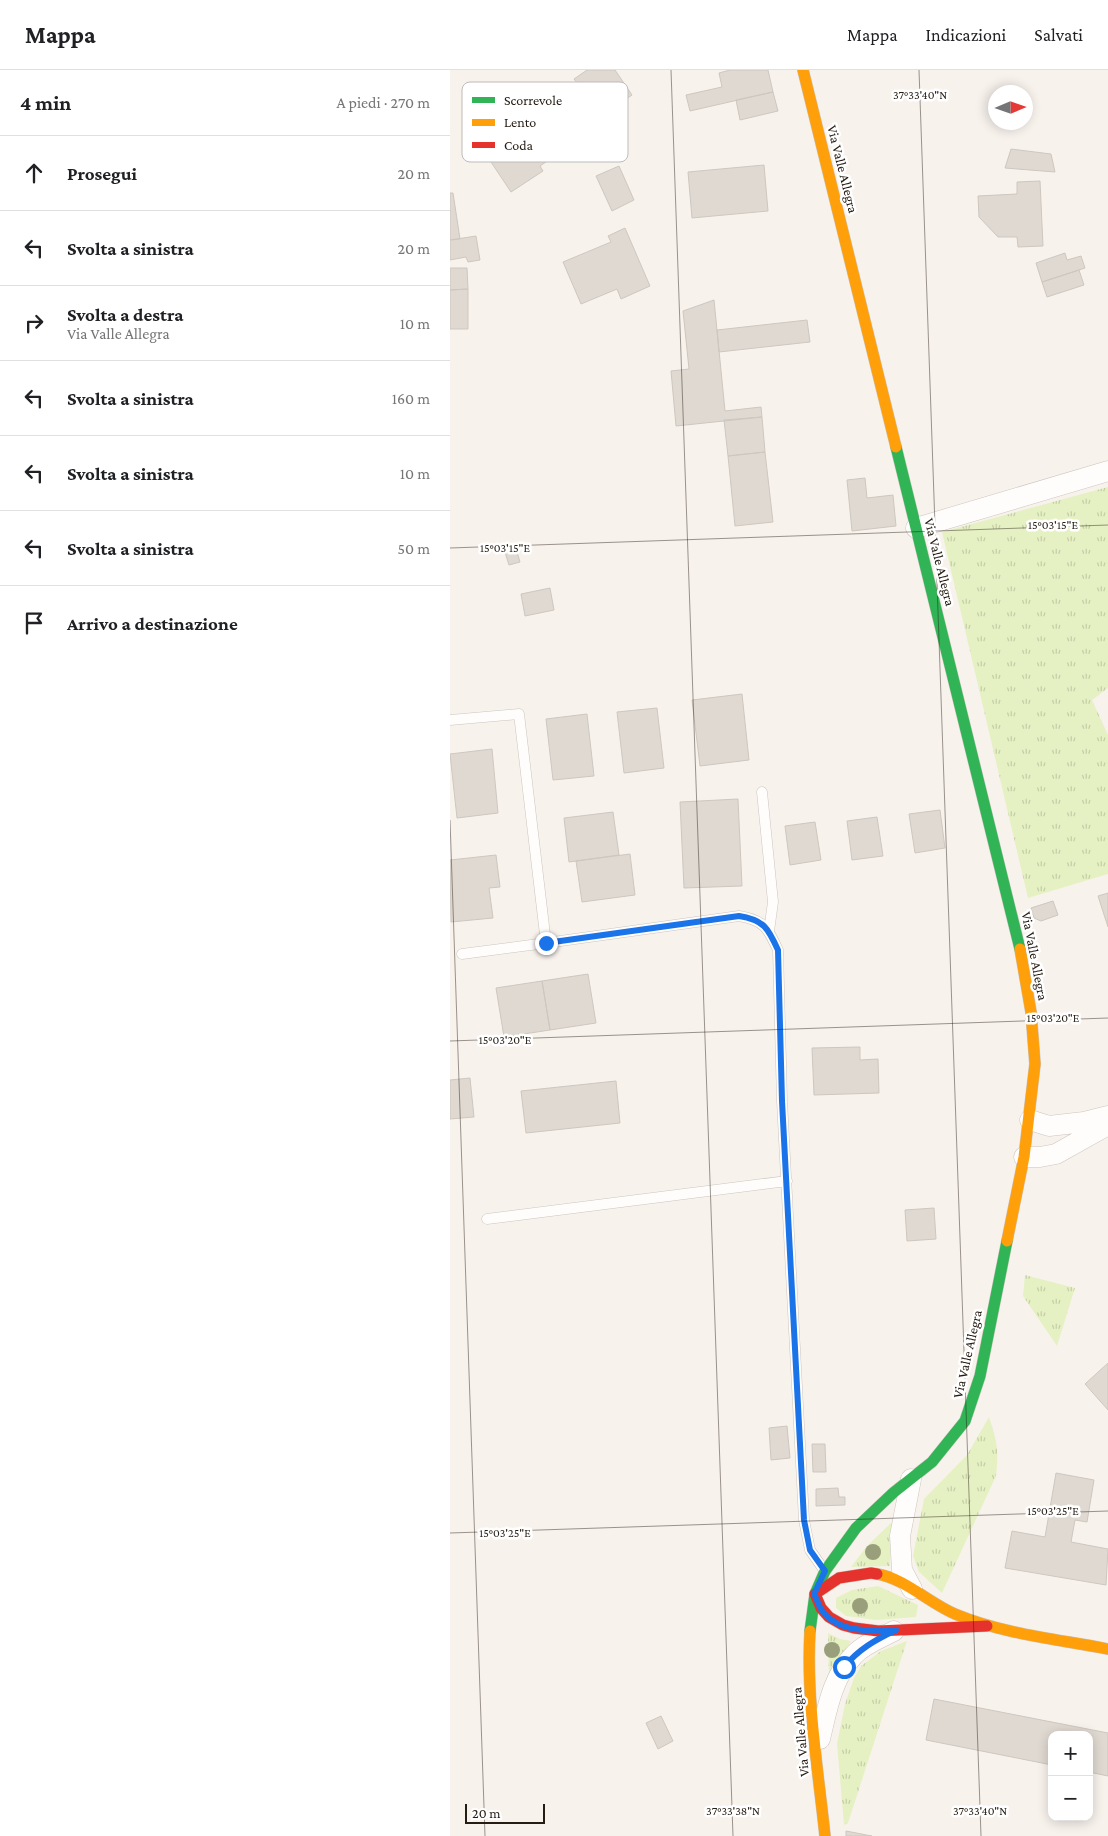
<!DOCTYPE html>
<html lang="it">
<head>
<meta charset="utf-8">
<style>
  body { margin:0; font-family:"Crimson Pro",serif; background:#f2f2f2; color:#202124 }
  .controls { position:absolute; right:15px; bottom:15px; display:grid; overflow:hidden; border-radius:10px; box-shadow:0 2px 12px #0003 }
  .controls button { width:45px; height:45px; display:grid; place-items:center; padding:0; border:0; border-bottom:1px solid #e0e0e0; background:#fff; color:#202124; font:25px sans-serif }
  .compass { position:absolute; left:538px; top:15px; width:45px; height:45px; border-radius:50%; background:#fff; box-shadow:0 2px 12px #0003; rotate:88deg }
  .scale { position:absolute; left:15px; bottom:12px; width:80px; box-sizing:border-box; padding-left:5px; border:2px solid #251c13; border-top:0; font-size:14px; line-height:18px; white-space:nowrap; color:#251c13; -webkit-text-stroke:4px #fff; paint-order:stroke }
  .stop { position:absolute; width:15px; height:15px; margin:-11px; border:4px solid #1a73e8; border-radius:50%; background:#fff }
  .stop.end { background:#1a73e8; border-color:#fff; box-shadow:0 1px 5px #0008 }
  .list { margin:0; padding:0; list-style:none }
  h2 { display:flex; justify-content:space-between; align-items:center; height:65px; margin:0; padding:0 20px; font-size:21px }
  h2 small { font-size:16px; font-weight:400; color:#757577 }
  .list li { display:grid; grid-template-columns:32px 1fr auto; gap:15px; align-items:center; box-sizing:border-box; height:75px; padding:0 20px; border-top:1px solid #e0e0e0 }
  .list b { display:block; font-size:19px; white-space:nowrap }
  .list p { margin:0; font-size:16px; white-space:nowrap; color:#757577 }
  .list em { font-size:16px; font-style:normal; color:#757577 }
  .icon { flex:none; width:28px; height:28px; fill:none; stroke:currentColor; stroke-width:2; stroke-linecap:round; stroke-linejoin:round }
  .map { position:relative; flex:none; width:658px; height:1766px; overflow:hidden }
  header { display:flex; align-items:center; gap:30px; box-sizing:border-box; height:70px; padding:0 25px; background:#fff; border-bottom:1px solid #e0e0e0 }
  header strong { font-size:24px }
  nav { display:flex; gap:28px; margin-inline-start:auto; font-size:18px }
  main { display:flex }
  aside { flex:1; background:#fff }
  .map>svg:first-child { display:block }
  .grass { fill:url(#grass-tufts) }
  .building { fill:#dfd9d1; stroke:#cec7c0 }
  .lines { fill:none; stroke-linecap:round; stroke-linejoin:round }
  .lane-casing { stroke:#ccc5be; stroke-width:11 }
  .street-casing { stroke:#ccc5be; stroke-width:21 }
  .fast-casing { stroke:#ccc5be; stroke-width:12 }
  .slow-casing { stroke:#ccc5be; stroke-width:12 }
  .jam-casing { stroke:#ccc5be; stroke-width:12 }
  .lane { stroke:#fefdfc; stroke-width:10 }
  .street { stroke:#fefdfc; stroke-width:20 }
  .fast { stroke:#30b455; stroke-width:11 }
  .slow { stroke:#ff9f0a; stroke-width:11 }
  .jam { stroke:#e5322d; stroke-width:11 }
  .tree { fill:#999f7b }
  .route { stroke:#1a73e8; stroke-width:6 }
  .ticks { fill:none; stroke:#251c13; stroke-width:1; stroke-opacity:0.45 }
  .labels { text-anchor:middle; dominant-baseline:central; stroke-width:5; stroke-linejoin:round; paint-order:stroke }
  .street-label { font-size:14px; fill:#251c13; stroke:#fff }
  .key { fill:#fff; stroke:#bebbb8; stroke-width:1 }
  .key-label { font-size:14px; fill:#251c13 }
  .ticks-label { font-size:12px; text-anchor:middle; fill:#251c13; stroke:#fff; stroke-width:5; stroke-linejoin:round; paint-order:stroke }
</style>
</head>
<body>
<header>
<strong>Mappa</strong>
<nav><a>Mappa</a><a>Indicazioni</a><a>Salvati</a></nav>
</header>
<main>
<aside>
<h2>4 min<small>A piedi · 270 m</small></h2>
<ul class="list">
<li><svg class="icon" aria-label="ahead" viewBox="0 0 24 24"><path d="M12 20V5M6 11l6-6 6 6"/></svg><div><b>Prosegui</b></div><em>20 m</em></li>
<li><svg class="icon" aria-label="left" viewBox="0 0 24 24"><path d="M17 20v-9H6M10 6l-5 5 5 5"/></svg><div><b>Svolta a sinistra</b></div><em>20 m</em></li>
<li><svg class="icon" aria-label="right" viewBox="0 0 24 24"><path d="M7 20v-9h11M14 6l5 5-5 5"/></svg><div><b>Svolta a destra</b><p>Via Valle Allegra</p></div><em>10 m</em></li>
<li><svg class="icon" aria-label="left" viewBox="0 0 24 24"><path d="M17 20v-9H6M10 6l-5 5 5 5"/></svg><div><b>Svolta a sinistra</b></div><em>160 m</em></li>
<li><svg class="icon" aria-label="left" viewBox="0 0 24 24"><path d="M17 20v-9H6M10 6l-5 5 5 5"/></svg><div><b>Svolta a sinistra</b></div><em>10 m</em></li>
<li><svg class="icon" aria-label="left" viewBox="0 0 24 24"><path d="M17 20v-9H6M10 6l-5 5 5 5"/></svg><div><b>Svolta a sinistra</b></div><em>50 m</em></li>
<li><svg class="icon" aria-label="arrive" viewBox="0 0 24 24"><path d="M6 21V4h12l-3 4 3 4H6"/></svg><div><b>Arrivo a destinazione</b></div></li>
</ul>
</aside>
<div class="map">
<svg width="658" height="1766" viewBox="0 0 658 1766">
  <defs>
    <pattern id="grass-tufts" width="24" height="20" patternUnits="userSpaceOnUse" patternTransform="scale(1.25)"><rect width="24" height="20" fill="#e6f1c3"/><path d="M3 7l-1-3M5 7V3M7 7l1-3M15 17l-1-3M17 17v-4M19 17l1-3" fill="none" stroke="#c5cea7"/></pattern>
  </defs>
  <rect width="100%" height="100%" fill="#f8f2ed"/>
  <path class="grass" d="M658,417v201l-16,12 16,35v139l-80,24 -86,-366z
    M575,1205l50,13 -18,58 -34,-50z
    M539,1347c8,24 10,33 7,59l-54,117 -23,-21 -6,-16 11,-57 43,-44z
    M442,1452l-2,44 -39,1 16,-21z
    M428,1516l40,19 -2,12 -40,3 -30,-4 -10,-8v-10l16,-8z
    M378,1563l12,6 11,2 -22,36z
    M457,1571l-59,182 -4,2 -7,-81 8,-40 9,-26 7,-12 20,-15z"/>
  <path class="building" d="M137,0h28l17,25 -32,22 4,5 -64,44 3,5 -32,21 -26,-39 34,-23 -3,-4 62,-42 -4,-5z
    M280,0h38l5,22 -83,19 -4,-16 36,-8 -3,-14z
    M323,22l5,19 -38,9 -4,-20z
    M561,79l40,5 4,18 -50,-4z
    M314,95l4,46 -76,7 -4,-46z
    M169,96l15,34 -22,11 -16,-35z
    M590,111l3,65 -25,1 -1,-10h-19l-19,-20 -1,-21 39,-2v-12z
    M0,123h3l7,46 -10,1z
    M175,158l25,58 -29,13 -4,-10 -36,15 -18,-42 48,-20 -3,-6z
    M26,166l4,24 -12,2 -2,-5 -16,3v-20z
    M615,183l2,7 14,-4 4,12 -43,14 -6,-19z
    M0,198h17l1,21 -18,1z
    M629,200l5,15 -37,12 -5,-15z
    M18,219v40h-18v-39z
    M264,230l11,111 36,-4 1,10 -86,9 -5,-55 18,-2 -6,-58z
    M357,250l3,22 -91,10 -2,-22z
    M312,347l3,35 -37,4 -4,-36z
    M315,382l8,70 -38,4 -7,-70z
    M415,408l2,20 26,-3 3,31 -44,5 -5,-51z
    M65,475l5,17 -11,3 -5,-16z
    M100,518l4,22 -29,6 -4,-22z
    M292,624l7,66 -49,6 -8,-66z
    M207,638l7,60 -40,5 -7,-61z
    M137,644l7,62 -41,4 -7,-61z
    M42,679l6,64 -41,5 -7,-64z
    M288,729l4,87 -58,2 -4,-86z
    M490,740l5,38 -30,5 -6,-39z
    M163,742l6,43 -50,7 -5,-44z
    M427,747l6,39 -31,4 -5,-39z
    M365,752l6,38 -31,5 -5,-39z
    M180,784l5,41 -53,7 -6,-41z
    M46,785l4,32 -11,1 4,30 -42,4 -1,-62z
    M658,823v34l-10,-31z
    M603,831l5,14 -17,6 -7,-3 -3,-10z
    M138,904l8,49 -46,7 -8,-49z
    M92,911l8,49 -46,7 -8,-49z
    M410,977v13l18,-1 1,34 -65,2 -2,-47z
    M20,1008l4,39 -24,2v-39z
    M166,1011l4,42 -94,10 -5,-42z
    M484,1138l2,31 -29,2 -2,-31z
    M658,1293v47l-23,-26z
    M337,1356l3,32 -19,2 -2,-32z
    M362,1374h13l1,28h-13z
    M606,1403l38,7 -7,42 -12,-2 -4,22 37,7 -2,36 -101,-17 7,-37 33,6z
    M388,1418l1,9h6v8l-29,1v-17z
    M484,1629l174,34v43l-19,-4v-37h-37v30l-126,-25z
    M211,1646l12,25 -15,8 -12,-26z
    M396,1761l26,5h-26z"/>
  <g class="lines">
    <g class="lane-casing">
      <path id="lane" d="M0,650l69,-6 27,229 193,-27c25,4 29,12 39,34l4,151 22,419 6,30 14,20
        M312,722l11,110 -4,29
        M12,884l84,-11
        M37,1149l300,-38"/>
    </g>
    <g class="street-casing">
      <path id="street" d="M466,458l192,-57
        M580,1050l19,6 35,-4 24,-6
        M574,1087h16l16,-3 52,-29
        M461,1409l-11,57 2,34 10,19
        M370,1669c7,-29 12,-62 34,-84 10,-11 27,-17 40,-24"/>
    </g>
    <g class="fast-casing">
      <path id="fast" d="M446,377l124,502
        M360,1561l5,-37 10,-23 31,-43 37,-35 39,-31 33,-41 15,-45 27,-135"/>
    </g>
    <g class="slow-casing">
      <path id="slow" d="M353,0l93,377
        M557,1171l17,-84 11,-93 -4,-52 -11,-63
        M427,1504c27,4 52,29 78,40 48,20 102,25 153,35
        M360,1561c-4,67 8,138 15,205"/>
    </g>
    <g class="jam-casing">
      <path id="jam" d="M427,1504l-6,-1 -32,5 -24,16 6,14 8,9 14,8 11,3 24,3 109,-5"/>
    </g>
    <use href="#lane" class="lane"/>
    <use href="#street" class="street"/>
    <use href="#fast" class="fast"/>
    <use href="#slow" class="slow"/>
    <use href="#jam" class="jam"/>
  </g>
  <g class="tree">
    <circle cx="423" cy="1482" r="8"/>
    <circle cx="410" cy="1536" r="8"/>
    <circle cx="382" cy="1580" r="8"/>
  </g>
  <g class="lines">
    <path class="route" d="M96,873l193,-27c25,4 29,12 39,34l4,151 22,419 6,30 15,21 -11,23c3,5 4,10 7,15 14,23 52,23 75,21 -21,10 -37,19 -52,37"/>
  </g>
  <path class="ticks" d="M221,0l62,1766M469,0l62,1766M0,478l658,-23M0,750l35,1016M0,971l658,-23M0,1463l658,-22"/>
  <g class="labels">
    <g class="street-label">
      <text transform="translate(393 99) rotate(76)">Via Valle Allegra</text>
      <text transform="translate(490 492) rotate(76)">Via Valle Allegra</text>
      <text transform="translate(585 886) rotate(79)">Via Valle Allegra</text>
      <text transform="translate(517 1284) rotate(-77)">Via Valle Allegra</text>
      <text transform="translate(350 1662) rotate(-95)">Via Valle Allegra</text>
    </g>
  </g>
  <rect x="12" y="12" width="166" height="80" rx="8" class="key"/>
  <rect x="22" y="27" width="23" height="6" fill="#30b455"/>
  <rect x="22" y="49" width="23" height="7" fill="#ff9f0a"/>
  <rect x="22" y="72" width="23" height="6" fill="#e5322d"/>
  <g class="key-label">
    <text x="54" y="35">Scorrevole</text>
    <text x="54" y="57">Lento</text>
    <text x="54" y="80">Coda</text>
  </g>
  <g class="ticks-label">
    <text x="470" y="29">37°33'40"N</text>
    <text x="603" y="459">15°03'15"E</text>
    <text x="55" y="482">15°03'15"E</text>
    <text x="603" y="952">15°03'20"E</text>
    <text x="55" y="974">15°03'20"E</text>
    <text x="603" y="1445">15°03'25"E</text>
    <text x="55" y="1467">15°03'25"E</text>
    <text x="283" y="1745">37°33'38"N</text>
    <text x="530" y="1745">37°33'40"N</text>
  </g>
</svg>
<div class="controls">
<button>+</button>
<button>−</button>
</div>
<svg class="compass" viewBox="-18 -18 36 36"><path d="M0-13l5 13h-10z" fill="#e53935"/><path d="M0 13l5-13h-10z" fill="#757577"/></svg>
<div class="scale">20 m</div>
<div class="stop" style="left:394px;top:1597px"></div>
<div class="stop end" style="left:96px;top:873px"></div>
</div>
</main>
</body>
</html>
